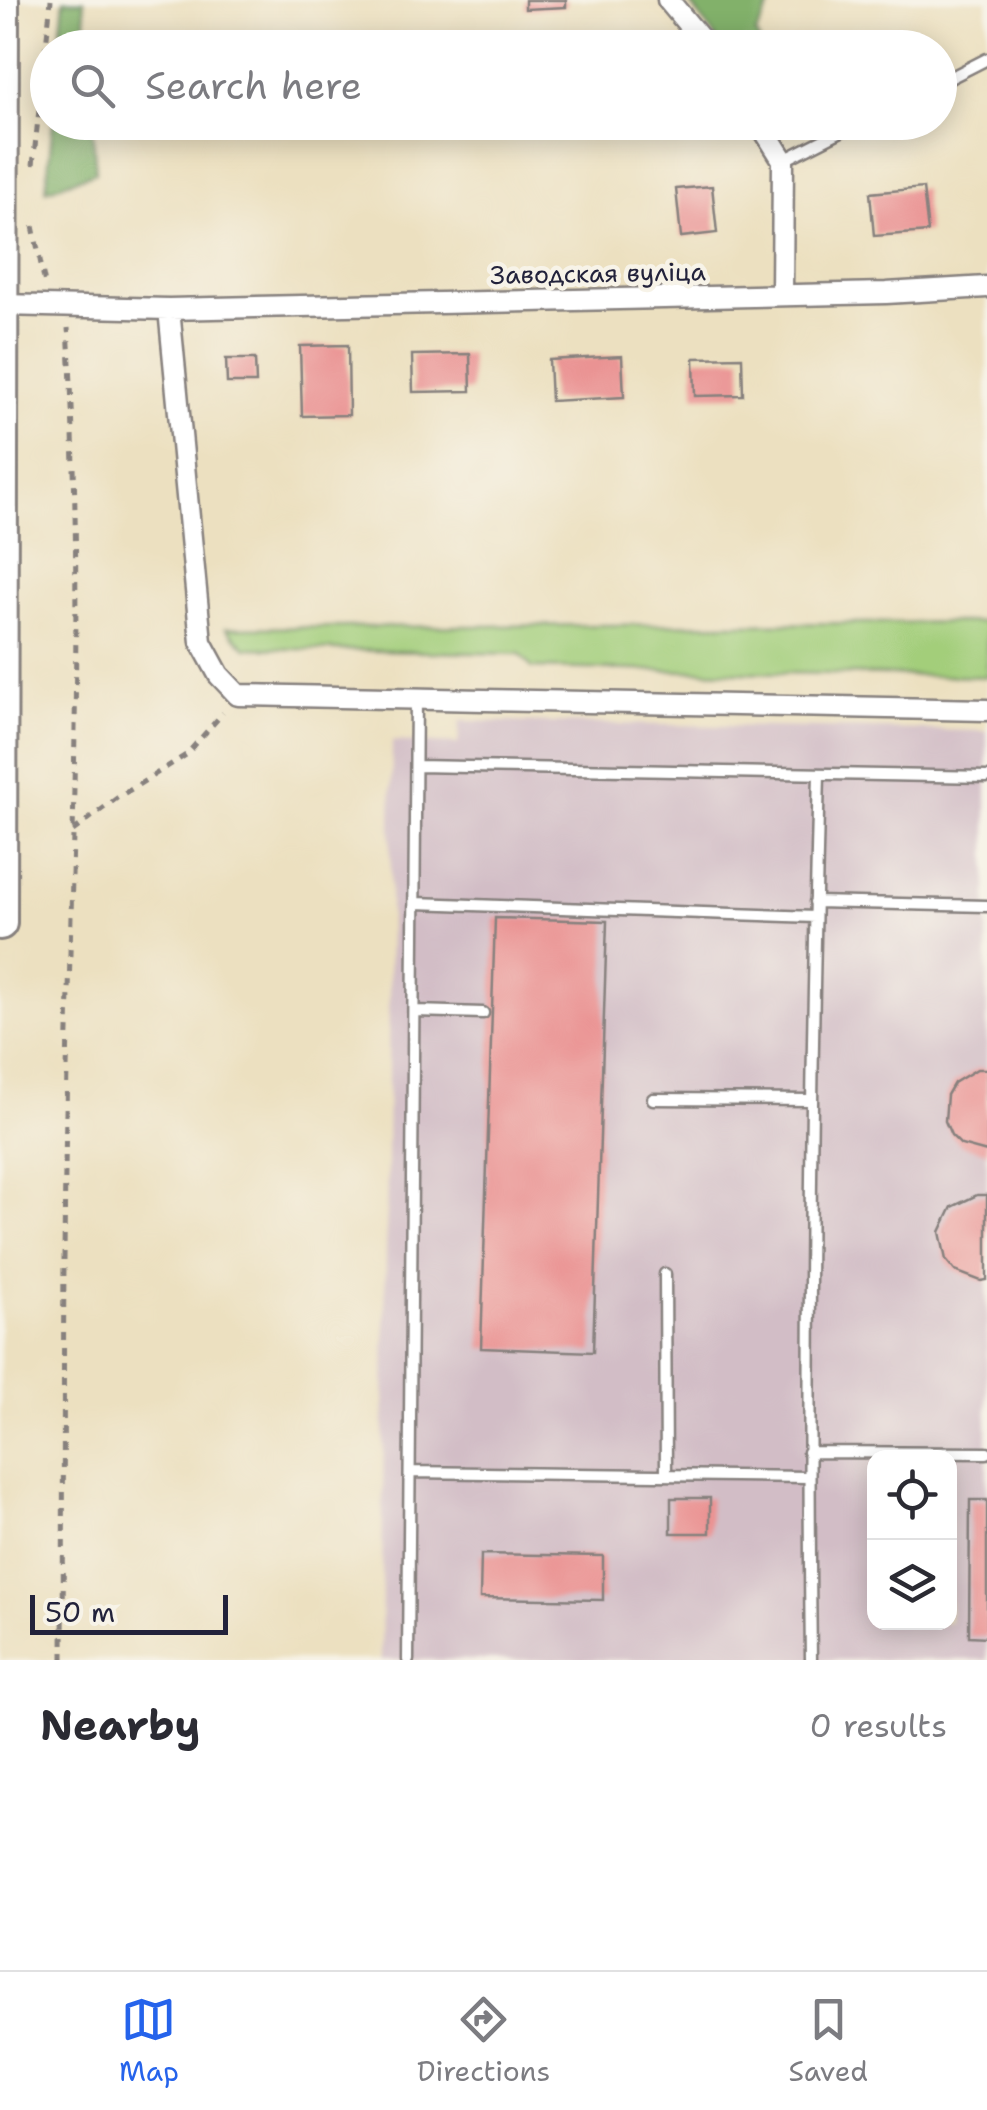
<!DOCTYPE html>
<html lang="en">
<head>
<meta charset="utf-8">
<style>
  body { margin:0; font-family:"Shantell Sans",sans-serif; background:#f2f2f3; color:#2b2b33 }
  .controls { position:absolute; right:30px; bottom:30px; display:grid; overflow:hidden; border-radius:20px; box-shadow:0 5px 25px #0003 }
  .controls button { width:90px; height:90px; display:grid; place-items:center; padding:0; border:0; border-bottom:2px solid #e1e1e2; background:#fff; color:#2b2b33; font:50px sans-serif }
  .scale { position:absolute; left:30px; bottom:25px; width:198px; box-sizing:border-box; padding-left:10px; border:5px solid #22223b; border-top:0; font-size:28px; line-height:35px; white-space:nowrap; color:#22223b; -webkit-text-stroke:8px #f7f3e8; paint-order:stroke }
  .list { margin:0; padding:0; list-style:none }
  h2 { display:flex; justify-content:space-between; align-items:center; height:130px; margin:0; padding:0 40px; font-size:42px }
  h2 small { font-size:32px; font-weight:400; color:#7c7c81 }
  .icon { flex:none; width:55px; height:55px; fill:none; stroke:currentColor; stroke-width:2; stroke-linecap:round; stroke-linejoin:round }
  .map { position:relative; flex:none; width:987px; height:1660px; overflow:hidden }
  .search { position:absolute; background:#fff; box-shadow:0 5px 25px #0003; left:30px; right:30px; top:30px; height:110px; display:flex; align-items:center; gap:25px; box-sizing:border-box; padding:0 35px; border-radius:55px; color:#7c7c81; font-size:38px }
  .sheet { height:310px; background:#fff }
  nav { display:flex; justify-content:space-around; align-items:center; box-sizing:border-box; height:140px; border-top:2px solid #e1e1e2; background:#fff; font-size:28px; color:#7c7c81 }
  nav a { display:grid; justify-items:center; gap:5px }
  nav .on { color:#2563eb }
  .map>svg:first-child { display:block }
  .industrial { fill:#d2bdc6; fill-rule:evenodd }
  .green { fill:#a3ce7a; stroke:#62785a; stroke-width:2.5 }
  .forest { fill:#82b16a; stroke:#526a52; stroke-width:2.5 }
  .building { fill:#ea9393 }
  .lines { fill:none; stroke-linecap:round; stroke-linejoin:round }
  .lane-casing { stroke:#87817e; stroke-width:15 }
  .street-casing { stroke:#87817e; stroke-width:25 }
  .primary-casing { stroke:#87817e; stroke-width:38 }
  .path { stroke:#87817e; stroke-width:5; stroke-dasharray:8 8; stroke-linecap:butt }
  .lane { stroke:#fff; stroke-width:10 }
  .street { stroke:#fff; stroke-width:20 }
  .primary { stroke:#fff; stroke-width:32 }
  .labels { text-anchor:middle; dominant-baseline:central; stroke-width:9; stroke-linejoin:round; paint-order:stroke }
  .street-label { font-size:25px; fill:#22223b; stroke:#f7f3e8 }
</style>
</head>
<body>
<div class="map">
<svg width="987" height="1660" viewBox="0 0 987 1660">
  <rect width="100%" height="100%" fill="#f7f3e8"/>
  <filter id="ink" filterUnits="userSpaceOnUse"><feTurbulence type="fractalNoise" baseFrequency=".01" numOctaves="2"/><feDisplacementMap in="SourceGraphic" scale="20" xChannelSelector="R" yChannelSelector="G"/><feConvolveMatrix kernelMatrix="1 2 1 2 8 2 1 2 1" color-interpolation-filters="sRGB"/></filter>
  <filter id="wash" filterUnits="userSpaceOnUse"><feTurbulence type="fractalNoise" baseFrequency=".0048" numOctaves="4" result="noise"/><feDisplacementMap in="SourceGraphic" scale="40" xChannelSelector="R" yChannelSelector="G"/><feGaussianBlur stdDeviation="2.25" result="paint"/><feColorMatrix in="noise" values="0 0 0 0 0 0 0 0 0 0 0 0 0 0 0 0 0 1.4 0 .05"/><feComposite in="paint" operator="in"/></filter>
  <g filter="url(#wash)">
    <rect width="100%" height="100%" fill="#ece0c0"/>
    <path class="industrial" d="M460,721l527,10v929h-606l11,-919 66,3zM874,1458h76v164h-76z"/>
    <path class="green" d="M987,622v55l-455,-9 -12,-14 -274,-6 -20,-20z"/>
    <path class="forest" d="M64,0h20l3,47h-28z
      M688,0h85l-17,34 6,13h-40z
      M53,123h39l4,49 -50,18z"/>
    <g id="blocks">
      <path class="building" d="M525,0h41v7l-41,2z
        M595,39l1,9h-51v-7z
        M712,186l5,47 -36,4 -5,-48z
        M923,188l5,44 -54,4 -4,-43z
        M348,345l1,70 -47,1 -2,-70z
        M470,354l1,37 -58,1 -1,-37z
        M622,356l2,41 -73,4 -2,-41z
        M742,357l1,38 -48,1 -1,-38z
        M226,359h29l1,24h-29z
        M495,918l112,3 -14,431 -112,-4z
        M977,1069h10v83l-26,-7 -10,-10 -6,-14 2,-26 7,-12z
        M977,1195h10v85l-6,1 -26,-10 -9,-11 -6,-28 12,-25z
        M671,1498h39v35h-39z
        M970,1500h17v137l-18,-1z
        M870,1503h4v108h-3z
        M481,1554l122,2v44l-123,-2z"/>
    </g>
  </g>
  <g filter="url(#ink)">
    <use href="#blocks" fill-opacity="0" stroke="#87817e" stroke-width="2.5"/>
    <g class="lines">
      <g class="lane-casing">
        <path id="lane" d="M940,83l47,-24
          M784,160l75,-38
          M417,766l570,11
          M815,902l172,4
          M416,903l399,14
          M415,1011l68,2
          M653,1099l157,1
          M665,1274l1,201
          M808,1452l179,1
          M410,1472l398,5
          M408,1660l8,-963
          M811,1660c-4,-295 0,-591 8,-886"/>
      </g>
      <g class="street-casing">
        <path id="street" d="M668,0l40,48
          M759,122l24,38 -1,134
          M2,305l167,4 717,-16 101,-6
          M169,309l32,333 18,33 19,20 749,15"/>
      </g>
      <g class="primary-casing">
        <path id="primary" d="M0,923l2,-923"/>
      </g>
      <path class="path" d="M33,165l18,-165
        M33,226l12,58
        M73,831l44,-33 69,-43 37,-42
        M63,1660c1,-197 -1,-394 4,-590 6,-247 16,-495 1,-742"/>
      <use href="#lane" class="lane"/>
      <use href="#street" class="street"/>
      <use href="#primary" class="primary"/>
    </g>
  </g>
  <g class="labels">
    <g class="street-label">
      <text transform="translate(598 273) rotate(-1)">Заводская вуліца</text>
    </g>
  </g>
</svg>
<div class="controls">
<button><svg class="icon" aria-label="locate" viewBox="0 0 24 24"><circle cx="12" cy="12" r="6"/><path d="M12 2v4M12 18v4M2 12h4M18 12h4"/></svg></button>
<button><svg class="icon" aria-label="layers" viewBox="0 0 24 24"><path d="M12 4l9 5-9 5-9-5zM3 14l9 5 9-5"/></svg></button>
</div>
<div class="scale">50 m</div>
<div class="search"><svg class="icon" aria-label="search" viewBox="0 0 24 24"><circle cx="10" cy="10" r="6"/><path d="M15 15l6 6"/></svg>Search here</div>
</div>
<section class="sheet">
<h2>Nearby<small>0 results</small></h2>
<ul class="list">
</ul>
</section>
<nav>
<a class="on"><svg class="icon" aria-label="map" viewBox="0 0 24 24"><path d="M3 6l6-2 6 2 6-2v14l-6 2-6-2-6 2zM9 4v14M15 6v14"/></svg>Map</a>
<a><svg class="icon" aria-label="directions" viewBox="0 0 24 24"><path d="M12 3l9 9-9 9-9-9zM9 14v-3h6M13 9l2 2-2 2"/></svg>Directions</a>
<a><svg class="icon" aria-label="saved" viewBox="0 0 24 24"><path d="M7 4h10v16l-5-4-5 4z"/></svg>Saved</a>
</nav>
</body>
</html>
